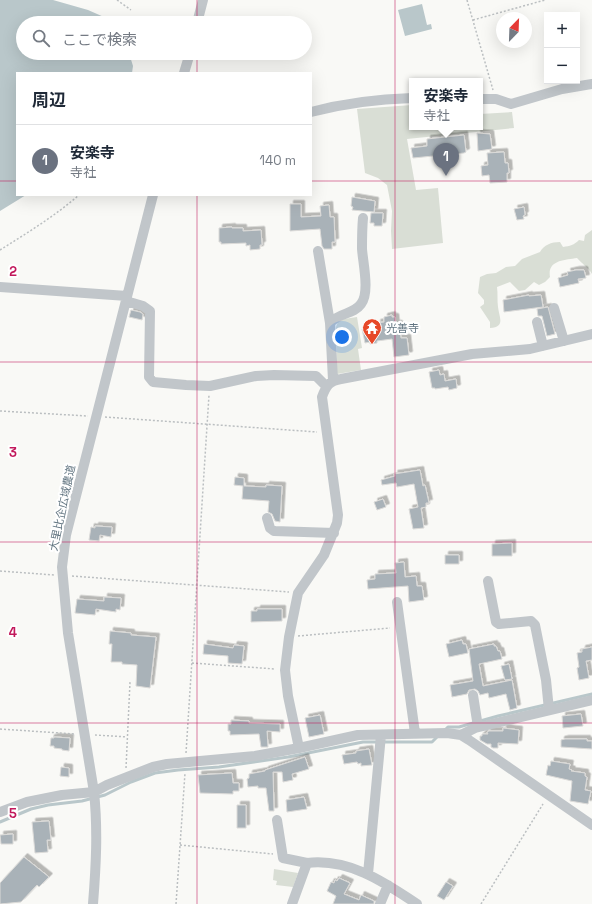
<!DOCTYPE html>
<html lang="ja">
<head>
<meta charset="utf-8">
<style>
  body { margin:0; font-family:"Space Grotesk","Noto Sans JP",sans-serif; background:#f6f6f7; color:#1f2937 }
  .controls { position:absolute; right:12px; top:12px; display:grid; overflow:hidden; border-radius:0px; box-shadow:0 4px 16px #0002 }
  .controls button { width:36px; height:36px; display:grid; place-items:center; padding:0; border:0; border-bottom:1px solid #e0e1e3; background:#fff; color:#1f2937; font:20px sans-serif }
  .compass { position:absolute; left:496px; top:12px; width:36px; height:36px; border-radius:50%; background:#fff; box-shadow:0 4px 16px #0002; rotate:23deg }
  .you { position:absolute; left:342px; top:337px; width:14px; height:14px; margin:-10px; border:3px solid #fff; border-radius:50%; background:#1a73e8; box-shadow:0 0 0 6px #1a73e833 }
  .badge { display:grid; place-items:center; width:26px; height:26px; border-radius:50%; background:#ea580c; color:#fff; font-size:13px; font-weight:700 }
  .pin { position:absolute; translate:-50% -33px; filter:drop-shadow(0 1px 2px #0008) }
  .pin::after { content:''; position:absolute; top:21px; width:14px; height:12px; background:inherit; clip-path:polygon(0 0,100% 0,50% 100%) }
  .popup { position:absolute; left:409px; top:78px; width:74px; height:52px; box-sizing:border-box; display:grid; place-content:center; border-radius:0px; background:#fff; filter:drop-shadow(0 1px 3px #0005); font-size:13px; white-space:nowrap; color:#747a83 }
  .popup b { font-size:15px; color:#1f2937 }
  .popup::after { content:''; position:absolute; left:50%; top:100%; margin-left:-8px; border:8px solid transparent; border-top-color:#fff }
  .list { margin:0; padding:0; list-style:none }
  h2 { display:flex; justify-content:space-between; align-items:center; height:52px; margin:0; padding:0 16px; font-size:17px }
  h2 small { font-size:13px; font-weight:400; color:#747a83 }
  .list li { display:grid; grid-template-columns:26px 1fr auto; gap:12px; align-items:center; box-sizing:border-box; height:72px; padding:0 16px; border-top:1px solid #e0e1e3 }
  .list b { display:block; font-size:15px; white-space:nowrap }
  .list p { margin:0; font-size:13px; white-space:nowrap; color:#747a83 }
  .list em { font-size:13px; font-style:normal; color:#747a83 }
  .icon { flex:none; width:22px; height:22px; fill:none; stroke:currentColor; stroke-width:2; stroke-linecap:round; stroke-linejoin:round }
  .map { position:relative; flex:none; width:592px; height:904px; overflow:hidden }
  .search { position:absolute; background:#fff; box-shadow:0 4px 16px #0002; left:16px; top:16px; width:296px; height:44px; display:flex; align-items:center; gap:10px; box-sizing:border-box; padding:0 14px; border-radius:22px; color:#747a83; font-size:15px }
  .panel { position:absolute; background:#fff; box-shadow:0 4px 16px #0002; left:16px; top:72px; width:296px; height:124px; border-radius:0px }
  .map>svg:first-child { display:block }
  .green { fill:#d9ded5 }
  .water { fill:#b9c7ca }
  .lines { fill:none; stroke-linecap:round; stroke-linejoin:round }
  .stream { stroke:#b9c7ca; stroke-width:3 }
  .building { fill:#a9b2b8; stroke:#dbdad8; filter:url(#shadow) }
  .path { stroke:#bbbfc1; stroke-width:1.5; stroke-dasharray:2 2; stroke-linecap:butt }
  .minor { stroke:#c1c6ca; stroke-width:10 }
  .grid { fill:none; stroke:#c2185b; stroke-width:1; stroke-opacity:0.55 }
  .labels { text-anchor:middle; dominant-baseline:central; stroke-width:4; stroke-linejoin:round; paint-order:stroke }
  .poi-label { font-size:11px; fill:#637682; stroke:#fff; text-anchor:start }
  .street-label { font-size:11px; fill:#637682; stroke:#fff }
  .grid-label { font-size:13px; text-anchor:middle; font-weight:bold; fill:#c2185b; stroke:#fff; stroke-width:4; stroke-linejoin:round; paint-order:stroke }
</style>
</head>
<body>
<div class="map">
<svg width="592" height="904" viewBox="0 0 592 904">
  <defs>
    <filter id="shadow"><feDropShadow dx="3.5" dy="-3.5" stdDeviation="0" flood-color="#0004"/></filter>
  </defs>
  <rect width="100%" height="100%" fill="#f9f9f6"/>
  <path class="green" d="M412,105v22h68v-13l32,-2 2,16 -107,11 9,51 22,-2 5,55 -51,6 -1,-18 1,-20 -5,-26 -9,-7 -13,-5 -8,-64z
    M592,230v44c-4,-7 -10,-10 -15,-16 -12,2 -30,2 -27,19l-5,5 -6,3 -5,-3 -9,8 -6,1 -9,-9 -13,5c1,7 0,13 1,20 1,10 8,20 -8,21v-6l-10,-15 4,-3v-4l-6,-7 2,-16 7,-3 9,-1 10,-6 9,-1 7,-7 18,-7c4,-7 11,-10 20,-10l3,5c7,-1 11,-2 16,-7l5,1 1,-6z
    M357,317l5,31 -4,1 3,21 -24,4 -1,-47 2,-5 6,-3z
    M274,869l24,4 -5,14 -17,-2 1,-4 -4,-1z"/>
  <path class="water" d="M0,0h53l35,10 25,11 1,2h-91v30h106l4,13 -1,7h-115v122h9l-26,16z
    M422,4l5,21 4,-1 1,5 -27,7 -7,-26z"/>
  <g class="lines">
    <path class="stream" d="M445,730l3,-3h11l39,-11 94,-22
      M0,822l31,-13 17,-4 34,-4 23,-6 26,-13 24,-9 23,-3 41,-3 69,-10 75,-15h69l6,-6"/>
  </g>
  <path class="building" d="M477,133l13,1 2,15 -14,2z
    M464,135l2,17 -2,1 -51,5 -2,-10 16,-2v-7z
    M504,152l1,11h3l1,10h-2v9l-17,1 -1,-8 -7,1 -1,-10 7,-1 -1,-12z
    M352,197l23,4 -1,11 -22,-2 1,-3 -2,-1z
    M290,204h11v13l20,-1 -1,-10 9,-1 1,12h4l1,25h-3v7h-8l-2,-3 -2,-17 -30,2z
    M524,207l1,8 -2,1 1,3 -7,1 -3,-11z
    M371,213h12l-1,13h-8v-3h-4z
    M232,227v1h11v3l18,-1 1,15h-2v4l-10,1v-5l-4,1v-3l-25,1v-2h-2v-14z
    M576,270h8l2,8 -8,1 1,4 -19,4 -2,-9 10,-3 -1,-3z
    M529,295v1l12,-1 2,12 -39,5 -1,-12z
    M548,307l7,27 -8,2 -5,-20h-4l-1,-7z
    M131,310l9,2 3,2 -1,6 -13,-3z
    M392,315v2h3l1,7h3l2,14h6l2,17 -15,2 -2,-18 -15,2v2l-7,1v-2l-5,1 -3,-14 16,-3 -1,-3 7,-1v-5z
    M439,370l1,5 4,-1 1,7 11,-2 1,9 -8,2 -1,-3 -13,2v-1h-3l-3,-16z
    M420,470l3,16 2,-1 4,18h-3v4l-5,1 3,20 -11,1 -4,-20 9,-2 -4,-23 -17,3 -1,-4 -14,2 -1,-5 14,-4 -1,-2z
    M235,477l9,1v8l22,1v-2l16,1 -2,36 -5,-1 -3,-7 -4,-2 1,-11 -27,-2 1,-13 -9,-1z
    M383,499l3,8 -9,3 -3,-8z
    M95,526l17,1 -1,10 -11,-2 -1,6 -10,-1 2,-13 4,1z
    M512,543v13h-20v-12z
    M445,555h14v9h-14z
    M404,562l1,15 11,-1 1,10h5l2,14 -15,2 -1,-16 -40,3 -1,-9 8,-1v-5l21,-1 -1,-10z
    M104,597l17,1 -1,12 -4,-1v3l-20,-3 -1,6 -20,-2 2,-14 27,2z
    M257,609h25v12l-31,1v-11h6z
    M110,631l21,2v2l25,2 -6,51 -14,-2 1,-21 -15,-1v-2h-11l1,-18h-3z
    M462,640l1,4h3l2,9 -19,4 -3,-13z
    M204,644l29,4 1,-3 10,1 -2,18 -14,-1v-7l-25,-2z
    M494,644v2h2l2,5h2l2,8 -23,5 4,22 29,-6 5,28 -7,2 -4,-16 -17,4 -1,-5 -8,2 -2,-4 -3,-2 -6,1 -2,4 -15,3 -2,-12 23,-4 -4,-32z
    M592,647v13l-6,1 3,17 -10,2 -2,-12 2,-1 -2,-14 5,-1v-3z
    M509,664l3,15 -7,1 -4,-14z
    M581,714l2,12 -20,2 -1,-12z
    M320,715l4,19 -15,3 -4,-19z
    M231,720l18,1v2l31,1v8l-13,-1 1,16h-7l-2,-13 -29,1v-4h-2v-7h3z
    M503,728l16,2 -1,14 -20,-1v5h-5l-2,-1v-3h-4l-7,-4v-4h2v-2h6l-1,-2 2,-1h14z
    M54,737l16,1 -1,13 -7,-1v-1l-8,-1v-2h-4l1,-8h3z
    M565,739h22v2h5v8l-31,-2v-7z
    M369,749l3,16 -11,1v-3l-3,1 -1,-2 -13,2 -2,-9 14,-2v-2z
    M305,757l4,12 -17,5 1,6 -10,2 -1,-10h-9l1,39h-5l-3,-23h-8v-2l-10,1 -1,-8 2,-1v-4l16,-3v-1z
    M551,761l19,3 -1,5 3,1 -1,1 14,2v3l2,1 -2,13 6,1 -3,13 -18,-3 2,-20 -26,-6 2,-10 2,1z
    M61,767l8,1v9l-9,-1z
    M232,773l1,10h6v8h-6v3l-33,-1 -2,-18z
    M304,797l3,12 -20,3 -1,-12z
    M237,805h9v23h-9z
    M49,821l2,19h-4l1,12 -13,1 -3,-31z
    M13,834v10h-12l-1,-9z
    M24,857l25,20 -10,10 -2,-2 -16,17 -21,2v-21z
    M339,878l11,5 -6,11 15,6 2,-5 13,6v3h-41l3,-8 -9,-5 4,-9 3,1 1,-3 2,1z
    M446,882l7,4 -9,14 -7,-4z"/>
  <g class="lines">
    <path class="path" d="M117,0l14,10
      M467,0l26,90
      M473,20l72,-20
      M0,250c27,-17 55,-34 79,-55
      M0,411l88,5
      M105,417l212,15
      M0,571l54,4
      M72,576l217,16
      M298,636l92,-8
      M192,663l83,6
      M0,729l75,5
      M95,735l32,2
      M186,753l23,-358
      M126,768l4,-86
      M180,845l93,9
      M176,904l9,-131
      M481,904l62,-100"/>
    <path class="minor" d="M197,23l6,-23
      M184,73l6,-20
      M480,99h16l15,5 51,-15 30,-5
      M311,112c34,-9 66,-13 101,-14
      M318,251l12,72 3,57
      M0,287l127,9
      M126,301l17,5 7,5 -1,66 4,5 33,3 24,1 46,-10 18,-1 42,1 10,10
      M554,308l10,33
      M537,322l6,24
      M330,323c10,-11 23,-8 31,-19 9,-11 2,-41 1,-55 0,-10 0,-20 1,-31
      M267,518l3,10 4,3 60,2
      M488,581l8,41 3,2 32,-3 4,4 11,55 3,30
      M397,602l18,131
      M473,695l5,32
      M461,735l14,-7 117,-28
      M299,748l-11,-52 -3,-26 4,-33 9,-44 26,-38 13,-32 1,-8 -16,-118c4,-11 7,-16 19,-18l131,-25 58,-5 62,-15
      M0,812l27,-10 35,-7 32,-3 13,-7 46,-18 14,-3 88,-8 44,-8 59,-13 89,-2 14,2 8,5 123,85
      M277,820l6,38 24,5
      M368,874l13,-139
      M93,904c3,-38 5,-74 1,-112l-26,-159 -6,-66 4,-32 87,-340
      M292,904l15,-41c42,-5 77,19 110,41
      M380,904l8,-19"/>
  </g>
  <path class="grid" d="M197,0v23M395,0v904M197,53v20M0,181h17M311,181h281M197,195v709M0,362h592M0,542h592M0,723h592"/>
  <defs>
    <g id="temple-pin" transform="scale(1)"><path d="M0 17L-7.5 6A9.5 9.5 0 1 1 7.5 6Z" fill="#e74828" stroke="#fff"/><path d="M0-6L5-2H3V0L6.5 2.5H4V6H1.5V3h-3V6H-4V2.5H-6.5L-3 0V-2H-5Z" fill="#fff"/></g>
  </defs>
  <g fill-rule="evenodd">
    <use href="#temple-pin" x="372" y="328"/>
  </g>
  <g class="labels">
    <g class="poi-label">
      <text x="386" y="328">光善寺</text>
    </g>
    <g class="street-label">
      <text transform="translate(62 508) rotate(-78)">大里比企広域農道</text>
    </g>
  </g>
  <g class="grid-label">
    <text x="13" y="276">2</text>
    <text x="13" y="457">3</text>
    <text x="13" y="637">4</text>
    <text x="13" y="818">5</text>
  </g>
</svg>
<div class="controls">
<button>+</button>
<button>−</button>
</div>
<svg class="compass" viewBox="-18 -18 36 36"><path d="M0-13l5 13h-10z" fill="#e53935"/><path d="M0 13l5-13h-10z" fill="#747a83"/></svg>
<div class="you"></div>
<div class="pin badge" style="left:446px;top:176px;background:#6b7280">1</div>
<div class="popup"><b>安楽寺</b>寺社</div>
<div class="search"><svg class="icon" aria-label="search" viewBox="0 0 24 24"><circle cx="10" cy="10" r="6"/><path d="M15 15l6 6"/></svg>ここで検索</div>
<section class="panel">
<h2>周辺<small></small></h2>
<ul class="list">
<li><span class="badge" style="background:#6b7280">1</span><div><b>安楽寺</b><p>寺社</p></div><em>140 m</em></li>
</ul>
</section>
</div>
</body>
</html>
